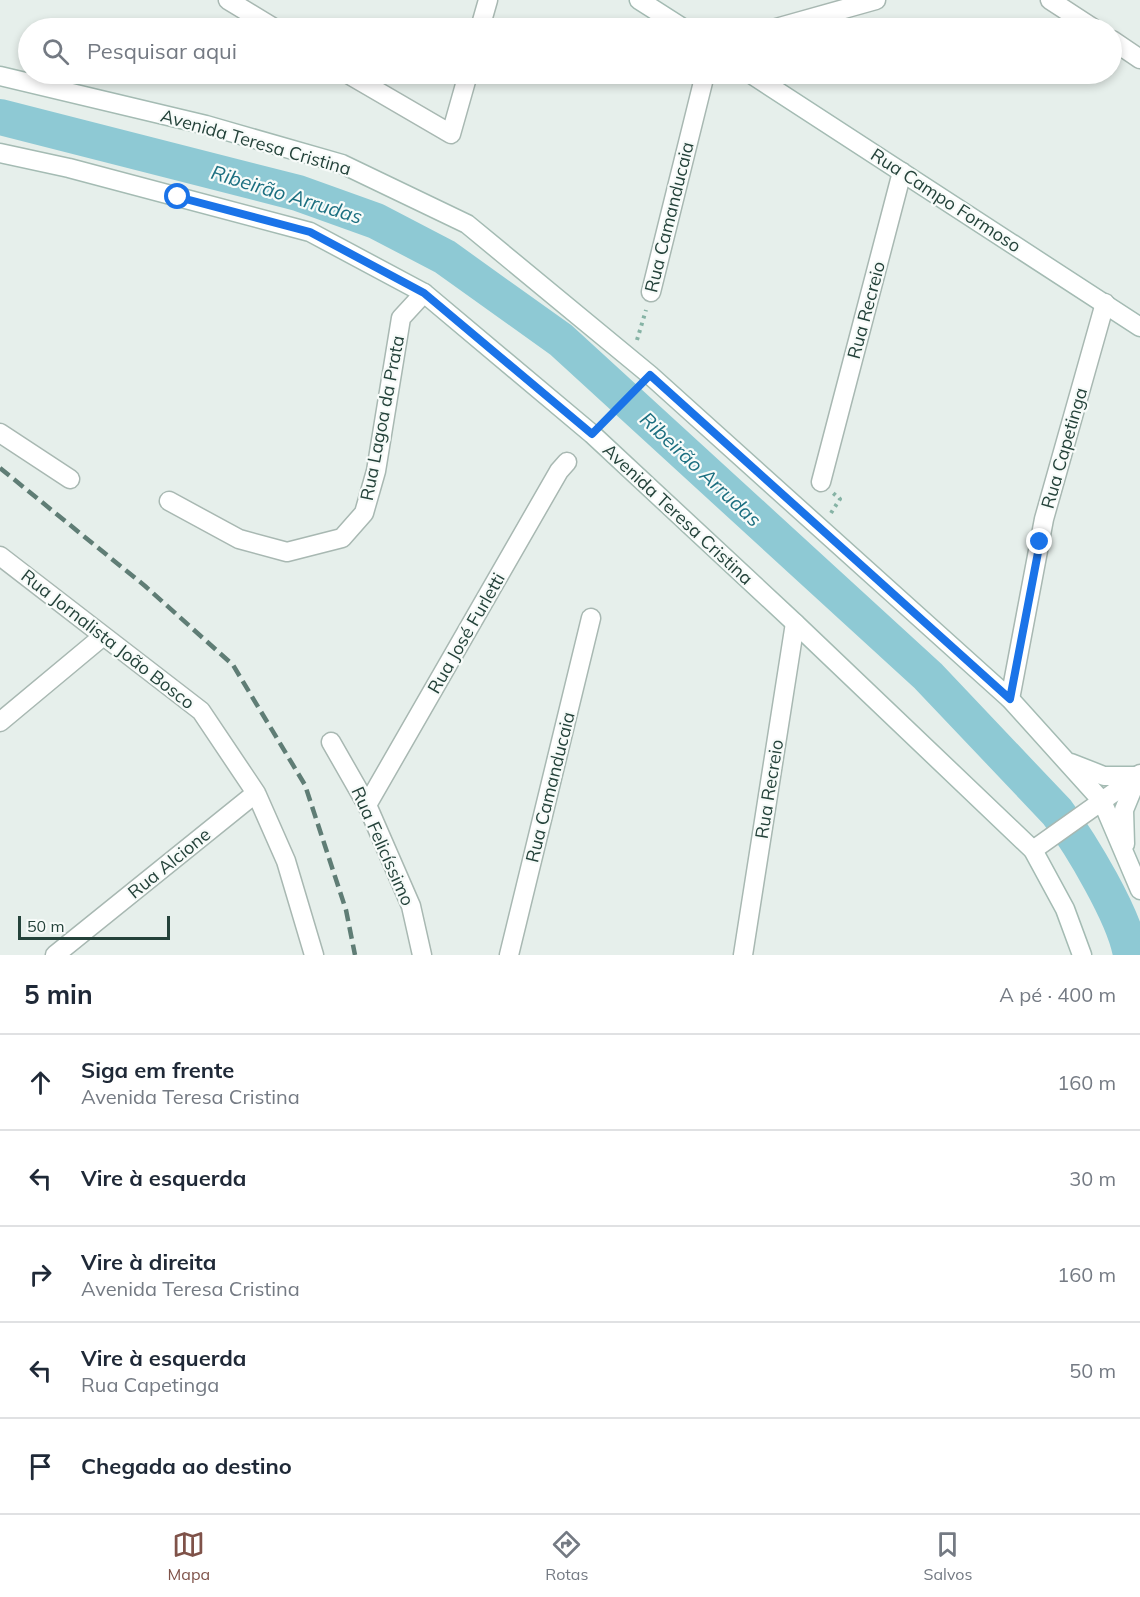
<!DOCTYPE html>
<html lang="pt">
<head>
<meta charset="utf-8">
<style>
  body { margin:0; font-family:Mulish,sans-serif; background:#f6f6f7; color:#1f2937 }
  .scale { position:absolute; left:18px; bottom:15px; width:152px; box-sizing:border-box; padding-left:6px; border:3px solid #24423a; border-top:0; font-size:16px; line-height:21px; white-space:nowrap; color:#24423a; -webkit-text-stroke:4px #f7fbf9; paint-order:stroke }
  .stop { position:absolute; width:18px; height:18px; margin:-14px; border:4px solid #1a73e8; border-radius:50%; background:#fff }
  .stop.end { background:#1a73e8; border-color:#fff; box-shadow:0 2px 6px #0008 }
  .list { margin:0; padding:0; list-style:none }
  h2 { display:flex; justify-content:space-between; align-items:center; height:78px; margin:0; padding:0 24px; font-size:26px }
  h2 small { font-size:20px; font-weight:400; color:#747a83 }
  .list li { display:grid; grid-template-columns:39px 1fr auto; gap:18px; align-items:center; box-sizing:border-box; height:96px; padding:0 24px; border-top:2px solid #e0e1e3 }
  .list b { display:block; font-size:22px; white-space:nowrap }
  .list p { margin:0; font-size:20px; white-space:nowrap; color:#747a83 }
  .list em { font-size:20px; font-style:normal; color:#747a83 }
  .icon { flex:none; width:33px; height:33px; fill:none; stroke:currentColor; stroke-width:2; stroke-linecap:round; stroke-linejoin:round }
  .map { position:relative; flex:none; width:1140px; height:955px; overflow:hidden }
  .search { position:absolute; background:#fff; box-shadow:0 3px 9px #0003; left:18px; right:18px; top:18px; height:66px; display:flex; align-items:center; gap:15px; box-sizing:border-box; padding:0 21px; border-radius:33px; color:#747a83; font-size:22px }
  .sheet { height:558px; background:#fff }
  nav { display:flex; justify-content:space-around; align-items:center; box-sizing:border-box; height:84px; border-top:2px solid #e0e1e3; background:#fff; font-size:16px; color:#747a83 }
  nav a { display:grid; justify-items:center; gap:3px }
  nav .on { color:#7f5249 }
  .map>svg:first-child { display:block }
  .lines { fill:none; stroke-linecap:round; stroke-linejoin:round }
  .river { stroke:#8ec9d4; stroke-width:36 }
  .street-casing { stroke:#a8b8b2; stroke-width:21 }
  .secondary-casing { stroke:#a4bbb3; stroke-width:21 }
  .path { stroke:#86b3a5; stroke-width:4; stroke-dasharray:3 4.5; stroke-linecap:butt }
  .street { stroke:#fff; stroke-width:18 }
  .secondary { stroke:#fff; stroke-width:18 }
  .rail { stroke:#5f7d75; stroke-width:4.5; stroke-dasharray:12 6; stroke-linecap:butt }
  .route { stroke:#1a73e8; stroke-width:8 }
  .labels { text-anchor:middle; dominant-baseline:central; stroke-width:4.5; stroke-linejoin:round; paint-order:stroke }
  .street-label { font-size:18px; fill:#24423a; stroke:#f7fbf9 }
  .water-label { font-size:20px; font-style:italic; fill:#1c6f80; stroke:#f7fbf9 }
</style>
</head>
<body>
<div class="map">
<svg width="1140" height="955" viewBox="0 0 1140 955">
  <rect width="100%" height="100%" fill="#e6efeb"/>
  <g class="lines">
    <path class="river" d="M0,117l298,76 78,28 69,36 116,83 367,336 129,136c24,32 68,105 74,143"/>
    <g class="street-casing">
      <path id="street" d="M228,0l46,28
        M1050,0l43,28
        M480,28l8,-28
        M776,28l100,-28
        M1112,40l28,19
        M348,74l103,60 17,-60
        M651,292l54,-218
        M0,433l70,46
        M821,482l81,-310
        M169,501l70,38 48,13 55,-14 22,-25 12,-42 25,-153 23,-25
        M0,556l201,155 55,82 30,68 28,94
        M1010,699l34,-180 61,-216
        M0,722l102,-85
        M331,742l36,63 44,101 11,49
        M367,805l192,-334 8,-9
        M1033,850l107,-76
        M55,955l201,-162
        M509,955l82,-337
        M743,955l52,-332"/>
    </g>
    <g class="secondary-casing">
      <path id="secondary" d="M639,0l44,28
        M751,74l389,253
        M0,76l206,49 136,39 125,60 183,151 360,324 92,102 38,89
        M0,153l69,15 241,64 114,61 168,141 203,189 238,227 32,59 17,46
        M1071,763l33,13h34l-14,34 1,34"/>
    </g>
    <path class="path" d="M637,340l9,-30
      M605,422l34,-36
      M831,513l9,-14 -7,-6"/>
    <use href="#street" class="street"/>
    <use href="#secondary" class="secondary"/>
    <path class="rail" d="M0,468l145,118 88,79 72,120 41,125 9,45"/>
  </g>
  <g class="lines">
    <path class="route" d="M178,197l132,35 114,61 168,141 58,-59 360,324 30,-157"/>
  </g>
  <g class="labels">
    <g class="street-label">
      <text transform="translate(256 142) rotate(16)">Avenida Teresa Cristina</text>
      <text transform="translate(946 200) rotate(33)">Rua Campo Formoso</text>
      <text transform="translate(669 217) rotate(-76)">Rua Camanducaia</text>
      <text transform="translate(866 310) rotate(-75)">Rua Recreio</text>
      <text transform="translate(382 418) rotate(-79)">Rua Lagoa da Prata</text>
      <text transform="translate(1064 448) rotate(-74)">Rua Capetinga</text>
      <text transform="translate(678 514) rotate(43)">Avenida Teresa Cristina</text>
      <text transform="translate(466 633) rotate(-60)">Rua José Furletti</text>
      <text transform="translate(108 639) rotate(38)">Rua Jornalista João Bosco</text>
      <text transform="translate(550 787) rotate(-76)">Rua Camanducaia</text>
      <text transform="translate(769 789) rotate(-81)">Rua Recreio</text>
      <text transform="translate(383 846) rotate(66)">Rua Felicíssimo</text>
      <text transform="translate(169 863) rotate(-39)">Rua Alcione</text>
    </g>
    <g class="water-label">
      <text transform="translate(287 194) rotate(17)">Ribeirão Arrudas</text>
      <text transform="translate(701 469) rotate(43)">Ribeirão Arrudas</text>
    </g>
  </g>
</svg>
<div class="scale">50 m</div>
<div class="stop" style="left:178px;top:197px"></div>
<div class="stop end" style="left:1040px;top:542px"></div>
<div class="search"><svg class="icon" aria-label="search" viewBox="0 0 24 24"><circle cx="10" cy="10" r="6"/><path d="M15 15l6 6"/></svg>Pesquisar aqui</div>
</div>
<section class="sheet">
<h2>5 min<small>A pé · 400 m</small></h2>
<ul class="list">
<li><svg class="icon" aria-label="ahead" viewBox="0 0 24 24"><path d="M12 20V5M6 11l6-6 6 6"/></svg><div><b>Siga em frente</b><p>Avenida Teresa Cristina</p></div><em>160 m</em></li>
<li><svg class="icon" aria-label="left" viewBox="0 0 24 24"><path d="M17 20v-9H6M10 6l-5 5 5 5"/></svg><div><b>Vire à esquerda</b></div><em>30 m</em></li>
<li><svg class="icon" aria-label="right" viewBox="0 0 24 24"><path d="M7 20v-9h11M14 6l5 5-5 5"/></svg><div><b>Vire à direita</b><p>Avenida Teresa Cristina</p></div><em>160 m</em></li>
<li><svg class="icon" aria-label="left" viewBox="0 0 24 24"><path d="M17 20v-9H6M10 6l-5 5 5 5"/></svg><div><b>Vire à esquerda</b><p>Rua Capetinga</p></div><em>50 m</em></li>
<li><svg class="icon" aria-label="arrive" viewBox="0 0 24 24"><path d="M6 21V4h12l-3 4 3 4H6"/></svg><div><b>Chegada ao destino</b></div></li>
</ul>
</section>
<nav>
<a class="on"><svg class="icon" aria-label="map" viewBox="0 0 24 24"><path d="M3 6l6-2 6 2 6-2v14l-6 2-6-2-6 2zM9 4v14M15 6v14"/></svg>Mapa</a>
<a><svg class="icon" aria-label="directions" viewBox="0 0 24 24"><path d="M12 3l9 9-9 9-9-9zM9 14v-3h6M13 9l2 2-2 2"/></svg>Rotas</a>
<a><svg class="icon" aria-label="saved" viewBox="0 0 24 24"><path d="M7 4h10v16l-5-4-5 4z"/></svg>Salvos</a>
</nav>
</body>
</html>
